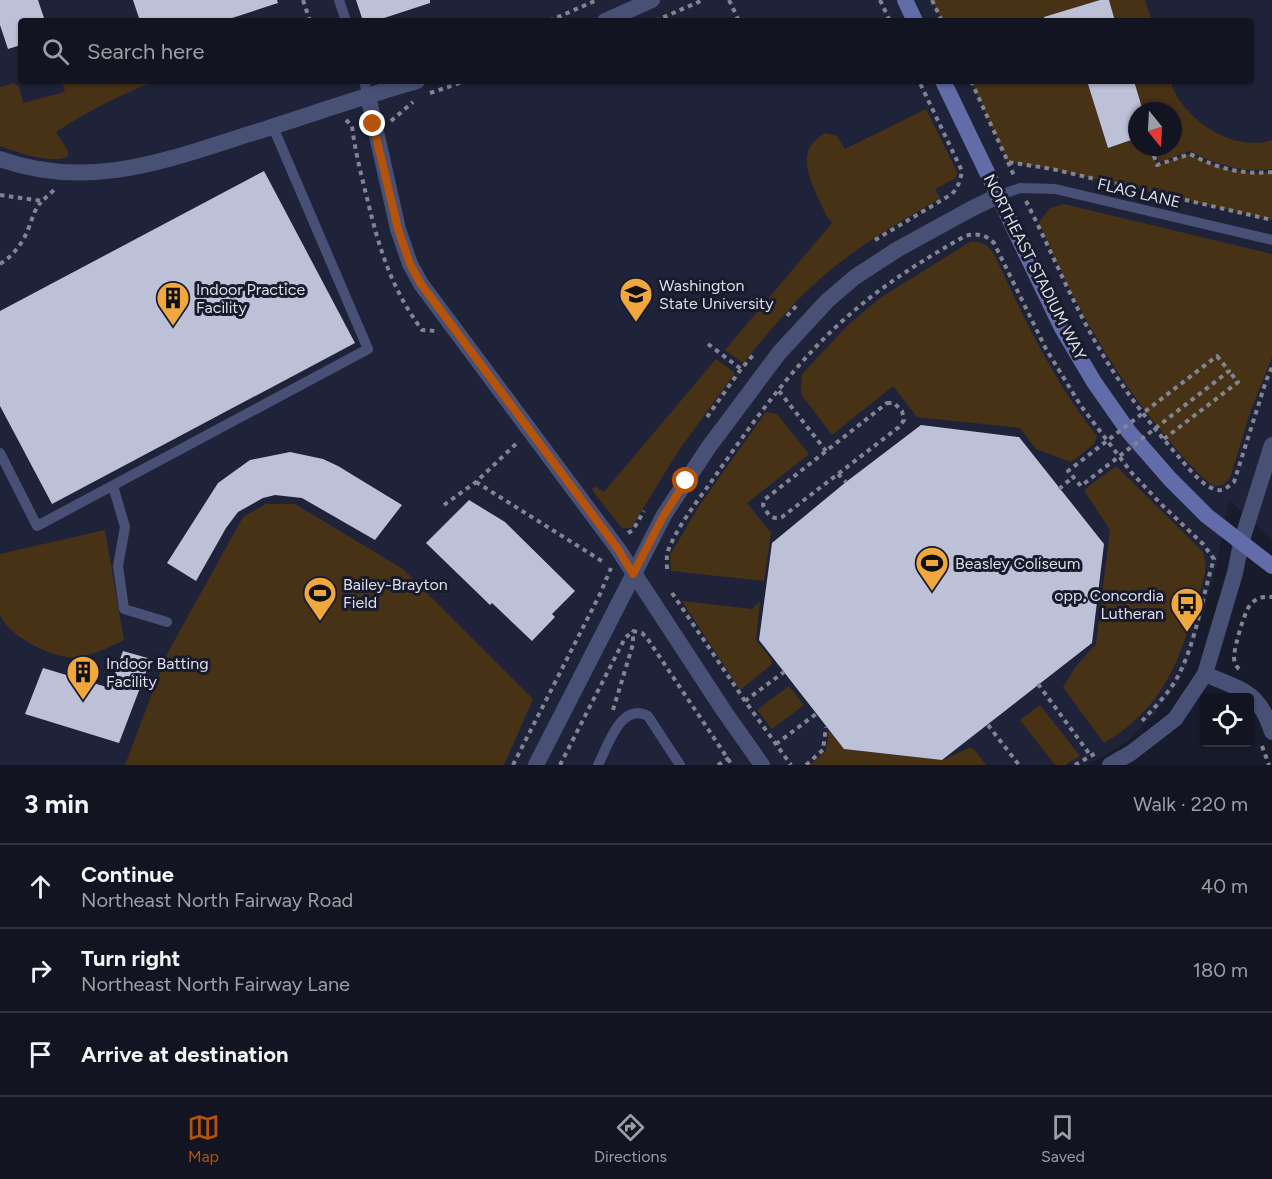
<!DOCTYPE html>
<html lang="en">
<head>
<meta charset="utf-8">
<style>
  body { margin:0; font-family:Figtree,sans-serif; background:#1f212e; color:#f1f3f6 }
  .controls { position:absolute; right:18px; bottom:18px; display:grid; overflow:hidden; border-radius:6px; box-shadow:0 2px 4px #0004 }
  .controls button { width:54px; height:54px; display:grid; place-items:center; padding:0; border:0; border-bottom:2px solid #31333f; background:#121421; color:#f1f3f6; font:30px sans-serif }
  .compass { position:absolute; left:1128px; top:102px; width:54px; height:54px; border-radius:50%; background:#121421; box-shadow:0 2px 4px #0004; rotate:162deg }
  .stop { position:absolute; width:18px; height:18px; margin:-14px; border:4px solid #b45309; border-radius:50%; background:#fff }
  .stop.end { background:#b45309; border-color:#fff; box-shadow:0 2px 6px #0008 }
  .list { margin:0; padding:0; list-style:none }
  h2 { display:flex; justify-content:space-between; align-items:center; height:78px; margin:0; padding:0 24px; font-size:26px }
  h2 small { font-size:20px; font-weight:400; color:#9c9ea5 }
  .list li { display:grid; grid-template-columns:39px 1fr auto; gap:18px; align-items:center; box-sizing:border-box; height:84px; padding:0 24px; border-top:2px solid #31333f }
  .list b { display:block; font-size:22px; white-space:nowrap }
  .list p { margin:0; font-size:20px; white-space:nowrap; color:#9c9ea5 }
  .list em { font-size:20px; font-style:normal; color:#9c9ea5 }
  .icon { flex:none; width:33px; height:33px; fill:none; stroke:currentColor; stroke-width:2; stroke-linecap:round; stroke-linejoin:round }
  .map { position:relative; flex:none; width:1272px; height:765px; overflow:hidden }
  .search { position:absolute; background:#121421; box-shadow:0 2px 4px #0004; left:18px; right:18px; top:18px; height:66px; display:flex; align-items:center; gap:15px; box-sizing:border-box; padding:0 21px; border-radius:6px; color:#9c9ea5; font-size:22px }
  .sheet { height:330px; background:#121421 }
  nav { display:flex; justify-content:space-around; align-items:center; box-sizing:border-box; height:84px; border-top:2px solid #31333f; background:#121421; font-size:16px; color:#9c9ea5 }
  nav a { display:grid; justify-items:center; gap:3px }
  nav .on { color:#b45309 }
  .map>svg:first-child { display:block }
  .built { fill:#1f2339; fill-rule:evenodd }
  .green { fill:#483216 }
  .building { fill:#bcc1d8 }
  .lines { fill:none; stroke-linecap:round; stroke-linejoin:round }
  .path { stroke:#818492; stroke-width:4; stroke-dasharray:4.5 4.5; stroke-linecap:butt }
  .service { stroke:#495075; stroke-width:10 }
  .minor { stroke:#495075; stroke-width:16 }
  .tertiary { stroke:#495075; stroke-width:16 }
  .secondary { stroke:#626ca8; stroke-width:16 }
  .path-bridge { stroke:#818492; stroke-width:4; stroke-dasharray:4.5 4.5; stroke-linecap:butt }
  .route { stroke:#b45309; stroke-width:8 }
  .labels { text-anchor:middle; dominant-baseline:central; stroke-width:6; stroke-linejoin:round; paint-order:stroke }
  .street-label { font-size:16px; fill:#dddfeb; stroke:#181b2c }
  .poi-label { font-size:16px; fill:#dddfeb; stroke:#181b2c; text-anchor:start }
</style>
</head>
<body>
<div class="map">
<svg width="1272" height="765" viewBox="0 0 1272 765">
  <rect width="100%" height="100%" fill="#181b2c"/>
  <path class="built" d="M0,0h1272v539l-43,-39 -14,72 -27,92 -9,19 -26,33 -25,25 -40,24h-1088zM21,21h1230v60h-1230zM1137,111h36v36h-36z"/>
  <path class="green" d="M932,0h168l-62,21h-96z
    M1109,0h36l7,21h-37z
    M62,81h93c-35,14 -67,30 -99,51l12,19v5c-15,9 -52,-4 -68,-10v-59l14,-4 5,4 4,16 42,-11z
    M971,81h116l21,67 29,-10v9h14l6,18 33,-11c27,14 51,21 82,18v48l-220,-51 -44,-7z
    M1134,81h36c12,38 62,72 102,59v29c-30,4 -55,-4 -82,-18l-31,11 -5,-15h19v-36h-30z
    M926,109l31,63 -1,6 -21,11 5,9 -6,4c-43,25 -86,50 -123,85 -25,23 -46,50 -68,76l-18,-13 107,-127 -6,-8c-11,-27 -37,-64 0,-82l11,3 8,13z
    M1064,204l208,50v103l-21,53 -20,65c-3,8 -8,11 -18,11 -19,-15 -35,-35 -51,-54 -51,-62 -92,-135 -123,-210l11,-14z
    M970,242c12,-1 17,2 24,12 30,64 59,127 103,182l-3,8 -23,18 -35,-13 -16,-21 -103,-11 -24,-31 -61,49 -31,-41 1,-20 46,-49 32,-27z
    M716,359l19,14 -56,77 -48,78h-9l-27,-34 -3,-6 4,-1 8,5z
    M766,412l11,2 32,40 -62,49 24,30 -7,48 -93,-10 -1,-16 29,-49z
    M1116,466l82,81 5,5 3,13c-2,17 -9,33 -13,49 -17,58 -36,97 -89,129l-41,-56 14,-22 19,-21 14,-114 -26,-40z
    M266,504h29l108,65 130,130 -29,66h-379l42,-111 76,-137z
    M105,530l19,110c-15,7 -30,15 -47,17 -21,4 -71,-22 -77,-43 0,-10 0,-47 0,-60z
    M682,601l70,8 8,-8 -4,39 15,19 1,5 -32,26z
    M789,686l15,19 -32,24 -15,-19z
    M1040,705l40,51 -15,9h-10l-35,-45z
    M829,730l15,19 99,11 26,-12 5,1 12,16h-176l16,-14z"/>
  <path class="building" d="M0,0h38l6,18 -9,3h-14v24l-13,4 -8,-24z
    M133,0h144l1,3 -55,18h-83z
    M356,0h74v3l-55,18h-12z
    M1100,0h9l6,21h-70l-1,-4z
    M1087,81h47l9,30h-6v27l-29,10z
    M264,171l91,172 -303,161 -52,-98v-95z
    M921,425l98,12 85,107 -12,99 -150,117 -98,-11 -85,-109 13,-97 74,-61z
    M290,452l33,7 15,7 64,39 -27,35 -73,-42 -27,-3 -12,3 -25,14 -12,16 -30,53 -29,-18 51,-80 32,-23z
    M469,500l36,22 70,69 -23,23 3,3 -23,24 -40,-38 -2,2 -64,-62z
    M123,651l28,8 -32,84 -94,-29 18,-46 67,20z"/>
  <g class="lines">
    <path class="path" d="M303,0l7,21
      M729,0l10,21
      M880,0l10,21
      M932,0l10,21
      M549,21l48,-21
      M655,21l48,-21
      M971,81l37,81 44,7 220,51
      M430,93l36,-12
      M346,120l6,6c3,25 9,48 15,72 12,50 24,90 55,132l14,1
      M391,121l22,-19
      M1151,147l6,18 33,-11c27,14 51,21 82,18
      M1008,162l7,16
      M0,195l42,6 12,-11
      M1026,201c28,55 51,114 85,167 19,30 42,59 66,87 10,11 26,33 41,35 6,1 11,-4 16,-8l32,-101 6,-14
      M875,240l77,-46c7,-8 8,-13 10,-23l-43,-90
      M0,264c14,-9 23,-21 29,-37 4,-10 5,-17 12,-25
      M787,316l11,-12
      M708,344l33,25
      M779,391l47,60
      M887,403h7l8,8 2,9 -5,7 -117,90c-11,4 -15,-4 -19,-12l1,-5z
      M707,417l34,-48 13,-15
      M1164,439l74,-57 -9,-11
      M838,474l8,8
      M476,482l129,81
      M1059,489l14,-12
      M444,505l32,-23 43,-41
      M628,533l5,-3 11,-19
      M667,569c0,-6 -1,-12 1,-18 8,-22 27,-47 41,-66 41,-59 84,-121 139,-169 36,-32 75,-56 117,-80 11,-3 20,-2 29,7l52,106 35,57 50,66 30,32 42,40 11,15c-12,38 -18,84 -37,119 -9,16 -23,30 -35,43
      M672,593l73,108 46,64
      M1239,669c-4,-4 -5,-8 -5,-13 1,-11 10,-43 16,-51 6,-7 13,-9 22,-8
      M1038,684l53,72
      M745,701l39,-29
      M613,710l20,-66v-13
      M988,725l31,40
      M776,744l40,-30
      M1262,746l7,19
      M513,765l87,-171 11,-26
      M560,765l65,-127 8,-7 9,2 5,5 85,127
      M718,765l11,-7
      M806,765l17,-15 3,-23
      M1075,765l21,-12"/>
    <path class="service" d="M339,0l7,21
      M364,81l4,15
      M1000,195l20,-7 35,1 217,51
      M0,453l37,73 331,-177 -95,-222
      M113,486l12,41 -7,39 6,43 43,13
      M598,765c10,-19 23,-64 50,-49l32,49"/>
    <path class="minor" d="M605,21l47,-21
      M368,96l30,133 12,35 11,20 197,265 106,162 38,54
      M0,159c91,33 172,-1 259,-28 53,-17 105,-35 158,-50
      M1205,674c36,16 54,16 67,58"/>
    <path class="tertiary" d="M536,765l128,-250 44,-67 71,-95 48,-52 28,-24 43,-28 73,-40 29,-14
      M1110,765l21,-12 44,-34 30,-45 30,-101 6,-30 31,-98"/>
    <path class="secondary" d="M905,0l10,21
      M943,81l119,247 32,54 35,50 41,47 37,37 65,50"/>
    <path class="path-bridge" d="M1217,356l12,15 -148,115 -13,-15z"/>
  </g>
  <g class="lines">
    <path class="route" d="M373,124l25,105 12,35 11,20 197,265 15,25 31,-59 22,-34"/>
  </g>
  <defs>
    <g id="university-pin" transform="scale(1.725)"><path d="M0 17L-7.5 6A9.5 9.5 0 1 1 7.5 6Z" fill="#efa73e" stroke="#181b2c"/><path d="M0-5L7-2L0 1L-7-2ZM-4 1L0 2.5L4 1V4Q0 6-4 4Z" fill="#111"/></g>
    <g id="building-pin" transform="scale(1.725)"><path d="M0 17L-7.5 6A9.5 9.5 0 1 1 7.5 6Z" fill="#efa73e" stroke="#181b2c"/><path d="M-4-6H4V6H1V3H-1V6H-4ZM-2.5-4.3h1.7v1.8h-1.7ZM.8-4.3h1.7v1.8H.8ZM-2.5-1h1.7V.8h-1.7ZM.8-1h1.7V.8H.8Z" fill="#111"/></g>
    <g id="stadium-pin" transform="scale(1.725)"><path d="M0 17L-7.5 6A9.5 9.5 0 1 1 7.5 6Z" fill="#efa73e" stroke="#181b2c"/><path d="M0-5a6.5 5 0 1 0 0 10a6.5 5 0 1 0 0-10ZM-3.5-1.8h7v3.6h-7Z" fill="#111"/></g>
    <g id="bus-pin" transform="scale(1.725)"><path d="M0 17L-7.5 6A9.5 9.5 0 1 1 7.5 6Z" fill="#efa73e" stroke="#181b2c"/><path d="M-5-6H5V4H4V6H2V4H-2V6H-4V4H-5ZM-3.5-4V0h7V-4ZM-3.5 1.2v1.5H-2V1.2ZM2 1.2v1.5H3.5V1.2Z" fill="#111"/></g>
  </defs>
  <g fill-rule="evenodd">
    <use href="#university-pin" x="636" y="294"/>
    <use href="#building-pin" x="173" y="298"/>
    <use href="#stadium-pin" x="932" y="563"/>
    <use href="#stadium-pin" x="320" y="593"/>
    <use href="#bus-pin" x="1187" y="604"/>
    <use href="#building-pin" x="83" y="672"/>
  </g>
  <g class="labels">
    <g class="street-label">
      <text transform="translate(1139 193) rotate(13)">FLAG LANE</text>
      <text transform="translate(1035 267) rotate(63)">NORTHEAST STADIUM WAY</text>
    </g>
    <g class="poi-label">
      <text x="659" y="285">Washington<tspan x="659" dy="18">State University</tspan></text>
      <text x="196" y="289">Indoor Practice<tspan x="196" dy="18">Facility</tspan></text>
      <text x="955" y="563">Beasley Coliseum</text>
      <text x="343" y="584">Bailey-Brayton<tspan x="343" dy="18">Field</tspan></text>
      <text x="1164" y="595" text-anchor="end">opp. Concordia<tspan x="1164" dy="18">Lutheran</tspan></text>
      <text x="106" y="663">Indoor Batting<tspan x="106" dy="18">Facility</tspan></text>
    </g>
  </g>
</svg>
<div class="controls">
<button><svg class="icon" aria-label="locate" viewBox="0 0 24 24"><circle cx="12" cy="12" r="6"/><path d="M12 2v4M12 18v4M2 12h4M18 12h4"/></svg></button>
</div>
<svg class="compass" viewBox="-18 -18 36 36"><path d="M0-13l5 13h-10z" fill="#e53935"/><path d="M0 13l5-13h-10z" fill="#9c9ea5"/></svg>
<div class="stop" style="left:686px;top:481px"></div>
<div class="stop end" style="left:373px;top:124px"></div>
<div class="search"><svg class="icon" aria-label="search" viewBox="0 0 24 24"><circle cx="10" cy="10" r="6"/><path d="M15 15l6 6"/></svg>Search here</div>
</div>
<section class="sheet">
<h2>3 min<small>Walk · 220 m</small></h2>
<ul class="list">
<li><svg class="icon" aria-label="ahead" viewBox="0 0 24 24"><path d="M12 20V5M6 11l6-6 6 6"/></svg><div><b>Continue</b><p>Northeast North Fairway Road</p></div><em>40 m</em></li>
<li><svg class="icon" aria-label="right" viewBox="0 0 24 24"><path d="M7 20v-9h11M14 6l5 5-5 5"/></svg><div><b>Turn right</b><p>Northeast North Fairway Lane</p></div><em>180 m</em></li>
<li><svg class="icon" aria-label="arrive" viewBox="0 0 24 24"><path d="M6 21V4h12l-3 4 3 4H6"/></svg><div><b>Arrive at destination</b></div></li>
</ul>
</section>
<nav>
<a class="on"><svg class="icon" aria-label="map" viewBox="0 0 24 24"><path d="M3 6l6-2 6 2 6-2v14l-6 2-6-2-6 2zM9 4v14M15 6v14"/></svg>Map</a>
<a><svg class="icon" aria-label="directions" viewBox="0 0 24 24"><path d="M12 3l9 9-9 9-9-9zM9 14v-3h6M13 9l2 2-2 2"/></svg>Directions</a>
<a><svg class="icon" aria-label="saved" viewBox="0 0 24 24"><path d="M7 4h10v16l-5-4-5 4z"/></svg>Saved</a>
</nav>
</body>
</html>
